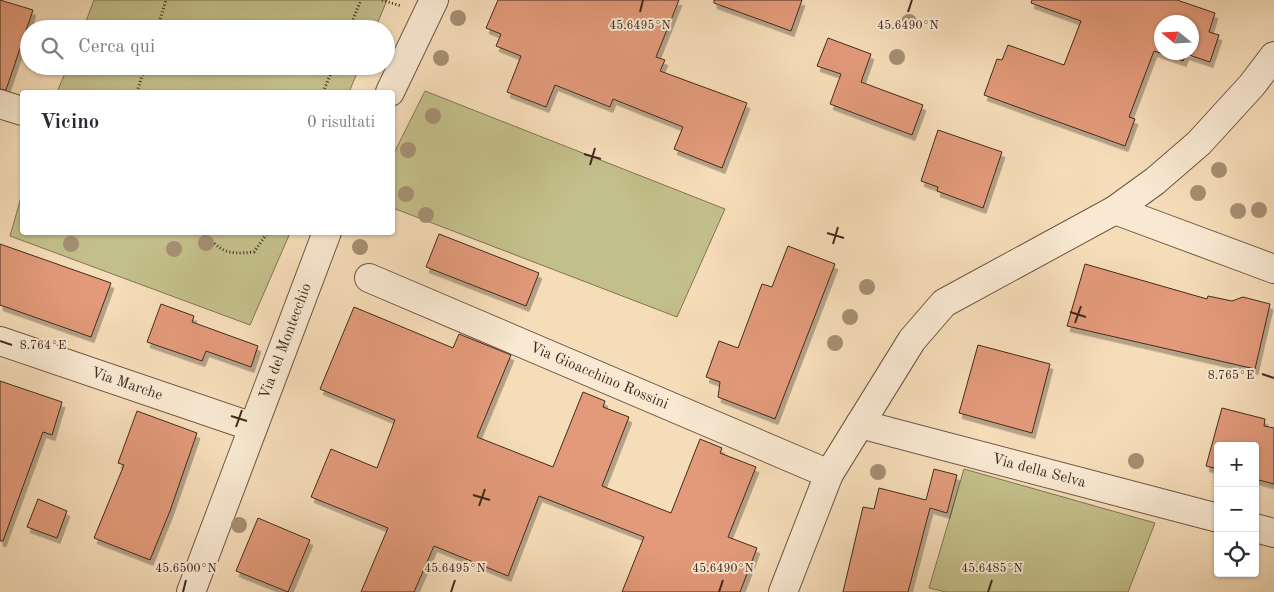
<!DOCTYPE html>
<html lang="it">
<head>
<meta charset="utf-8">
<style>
  body { margin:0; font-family:"Old Standard TT",serif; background:#f2f2f3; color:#2b2b33 }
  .controls { position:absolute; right:15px; bottom:15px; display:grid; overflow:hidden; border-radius:5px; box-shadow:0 1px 4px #0004 }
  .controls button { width:45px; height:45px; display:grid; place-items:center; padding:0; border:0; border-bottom:1px solid #e1e1e2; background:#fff; color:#2b2b33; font:25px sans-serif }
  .compass { position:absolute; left:1154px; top:15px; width:45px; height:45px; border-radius:50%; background:#fff; box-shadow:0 1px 4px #0004; rotate:288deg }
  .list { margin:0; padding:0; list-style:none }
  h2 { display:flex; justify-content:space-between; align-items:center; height:65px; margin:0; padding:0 20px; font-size:21px }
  h2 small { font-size:16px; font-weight:400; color:#7c7c81 }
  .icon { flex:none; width:28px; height:28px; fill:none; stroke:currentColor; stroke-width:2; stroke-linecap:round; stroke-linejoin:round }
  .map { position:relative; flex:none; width:1274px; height:592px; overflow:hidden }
  .search { position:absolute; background:#fff; box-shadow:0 1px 4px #0004; left:20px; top:20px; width:375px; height:55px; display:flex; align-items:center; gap:12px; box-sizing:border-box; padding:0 18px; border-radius:28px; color:#7c7c81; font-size:19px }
  .panel { position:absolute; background:#fff; box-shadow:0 1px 4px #0004; left:20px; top:90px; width:375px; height:145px; border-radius:5px }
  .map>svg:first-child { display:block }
  .green { fill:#c3bf8a; stroke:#827454 }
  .building { fill:#e29a7a; stroke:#412a1d; fill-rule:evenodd; filter:url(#shadow) }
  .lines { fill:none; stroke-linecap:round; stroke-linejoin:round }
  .minor-casing { stroke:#6e5744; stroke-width:30 }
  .path { stroke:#412a1d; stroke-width:3; stroke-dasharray:1 2.5; stroke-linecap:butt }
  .minor { stroke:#f9e9d2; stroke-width:28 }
  .tree { fill:#a58f72 }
  .ticks { fill:none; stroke:#412a1d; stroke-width:2 }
  .labels { text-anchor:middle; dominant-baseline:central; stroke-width:4; stroke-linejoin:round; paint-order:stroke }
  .street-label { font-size:15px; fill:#412a1d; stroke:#f9e9d2 }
  .ticks-label { font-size:12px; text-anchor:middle; fill:#412a1d; stroke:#f9e9d2; stroke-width:4; stroke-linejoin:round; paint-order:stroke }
</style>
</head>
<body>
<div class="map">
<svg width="1274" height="592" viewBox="0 0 1274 592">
  <defs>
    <filter id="shadow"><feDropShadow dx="3" dy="5.5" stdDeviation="0" flood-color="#0004"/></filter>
  </defs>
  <rect width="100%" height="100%" fill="#f6ddb9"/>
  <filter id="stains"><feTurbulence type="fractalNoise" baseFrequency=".004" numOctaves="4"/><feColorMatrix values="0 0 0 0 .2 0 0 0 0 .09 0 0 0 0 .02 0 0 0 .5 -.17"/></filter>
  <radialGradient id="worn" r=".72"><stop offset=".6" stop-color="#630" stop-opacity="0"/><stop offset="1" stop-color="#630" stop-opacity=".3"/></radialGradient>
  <path class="green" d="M94,0h293l-12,29h-292z
    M68,66h292l-11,26h-292z
    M425,91l300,118 -48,108 -284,-109v-53z
    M22,194v38l268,1 -40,92 -240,-89z
    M964,469l191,54 -27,69h-182l-17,-4z"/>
  <path class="building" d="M0,0l33,10 -27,80 -6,-1z
    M498,0h181l-23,57 9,3 -5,11 87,32 -25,65 -48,-19 9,-22 -70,-28 -3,8 -55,-22 -9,22 -39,-15 14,-36 -25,-10 5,-12 -15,-6z
    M714,0h88l-11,31 -77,-28z
    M1032,0h145l38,13 -6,19 10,3 -9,27 -24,-8 -3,7 -29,-10 -25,66 6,2 -10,27 -141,-51 13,-36 5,1 6,-15 56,20 17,-44 -50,-18zM1162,22h30v30h-30z
    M828,38l43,16 -10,28 62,23 -11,30 -82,-31 11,-30 -24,-8z
    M938,130l64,22 -19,56 -46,-17 1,-4 -17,-6z
    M439,234l100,39 -13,33 -100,-39z
    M0,244l111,39 -20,54 -91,-32z
    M788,246l47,18 -60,155 -57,-22 2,-15 -14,-5 13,-36 19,7 24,-64 10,3z
    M1085,264l122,35 1,-3 24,5 11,-4 27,7 -15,65 -188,-43z
    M161,304l33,12 -2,6 66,24 -7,21 -45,-16 -4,10 -55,-19z
    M354,307l99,41 6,-14 52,21 -34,82 76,30 30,-75 22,9 -2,6 26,10 -27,69 69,27 29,-74 22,9 -2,5 36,14 -28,70 29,11 -17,44h-118l22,-55 -105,-41 -31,80 -74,-30 -20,46h-53l27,-64 -77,-31 20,-48 46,19 18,-48 -75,-31z
    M978,345l72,19 -18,69 -73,-20z
    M0,381l62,21 -10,33 -9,-3 -40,109h-3z
    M1222,408l43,11 -1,7 10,2v56l-19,-5v-33h-37v23l-12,-3z
    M137,411l60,22 -27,78 -20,49 -56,-22 30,-73 -6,-2z
    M934,469l23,6 -10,38 -17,-5 -22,84h-65l20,-85 11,2 5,-21 47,12z
    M38,499l29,12 -10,27 -30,-11z
    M258,518l52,22 -22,52 -52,-21z"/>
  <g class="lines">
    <g class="minor-casing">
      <g id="minor">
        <path d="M390,92l44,-92"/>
        <path d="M0,104l22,7"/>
        <path d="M1115,210l159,59"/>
        <path id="s1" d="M369,278l460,196"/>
        <path id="s2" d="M0,341l253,86"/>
        <path id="s3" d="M860,424l358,94"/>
        <path d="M1255,528l19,5"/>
        <path id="s4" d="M191,592l136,-360"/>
        <path d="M783,592l46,-118 83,-134 32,-37 171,-93 40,-29 44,-38 53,-58 22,-29"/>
      </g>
    </g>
    <path class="path" d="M382,0l19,6
      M157,29l9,-29
      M349,29l12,-29
      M137,92l8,-26
      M323,92l11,-26
      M201,232c22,19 23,23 53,20l14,-20"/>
    <use href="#minor" class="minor"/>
  </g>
  <g class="tree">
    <circle cx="458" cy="18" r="8"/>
    <circle cx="909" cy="22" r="8"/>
    <circle cx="897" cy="57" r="8"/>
    <circle cx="441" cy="58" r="8"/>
    <circle cx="433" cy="116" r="8"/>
    <circle cx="408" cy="150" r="8"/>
    <circle cx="1219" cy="170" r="8"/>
    <circle cx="1198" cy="193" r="8"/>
    <circle cx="406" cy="194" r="8"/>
    <circle cx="1259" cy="210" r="8"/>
    <circle cx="1238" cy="211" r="8"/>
    <circle cx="426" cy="215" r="8"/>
    <circle cx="206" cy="243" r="8"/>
    <circle cx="71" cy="244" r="8"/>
    <circle cx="360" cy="247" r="8"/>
    <circle cx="174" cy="249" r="8"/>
    <circle cx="867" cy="287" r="8"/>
    <circle cx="850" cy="317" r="8"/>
    <circle cx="835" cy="343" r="8"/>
    <circle cx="1136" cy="461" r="8"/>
    <circle cx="878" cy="472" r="8"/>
    <circle cx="239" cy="525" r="8"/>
  </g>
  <path class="ticks" d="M640,12l3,-12M908,12l4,-12M584,154l17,5M590,165l5,-17M827,233l17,5M833,244l5,-17M1070,312l16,5M1075,323l6,-17M0,341l12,4M1262,374l12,4M231,416l16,5M236,427l6,-17M473,495l17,5M479,506l6,-17M183,592l3,-12M451,592l4,-12M719,592l4,-12M988,592l4,-12"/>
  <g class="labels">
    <g class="street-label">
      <text stroke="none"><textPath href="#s4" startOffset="268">Via del Montecchio</textPath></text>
      <text stroke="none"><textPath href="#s1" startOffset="250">Via Gioacchino Rossini</textPath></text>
      <text stroke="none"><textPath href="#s2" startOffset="134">Via Marche</textPath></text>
      <text stroke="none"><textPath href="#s3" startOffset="185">Via della Selva</textPath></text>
    </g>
  </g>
  <g class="ticks-label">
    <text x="640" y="29">45.6495°N</text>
    <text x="908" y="29">45.6490°N</text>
    <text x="43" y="349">8.764°E</text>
    <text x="1231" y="379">8.765°E</text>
    <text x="186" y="572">45.6500°N</text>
    <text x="455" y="572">45.6495°N</text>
    <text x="723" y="572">45.6490°N</text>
    <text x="992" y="572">45.6485°N</text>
  </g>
  <rect width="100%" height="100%" filter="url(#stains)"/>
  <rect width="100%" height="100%" fill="url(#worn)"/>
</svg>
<div class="controls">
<button>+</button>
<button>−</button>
<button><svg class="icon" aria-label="locate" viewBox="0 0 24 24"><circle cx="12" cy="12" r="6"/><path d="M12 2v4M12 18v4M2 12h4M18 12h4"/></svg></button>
</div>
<svg class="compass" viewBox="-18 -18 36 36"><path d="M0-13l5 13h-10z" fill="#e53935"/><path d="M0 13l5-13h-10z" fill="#7c7c81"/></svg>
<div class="search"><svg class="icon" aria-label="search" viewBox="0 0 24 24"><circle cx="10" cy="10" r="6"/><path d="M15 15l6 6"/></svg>Cerca qui</div>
<section class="panel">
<h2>Vicino<small>0 risultati</small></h2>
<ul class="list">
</ul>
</section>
</div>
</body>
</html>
